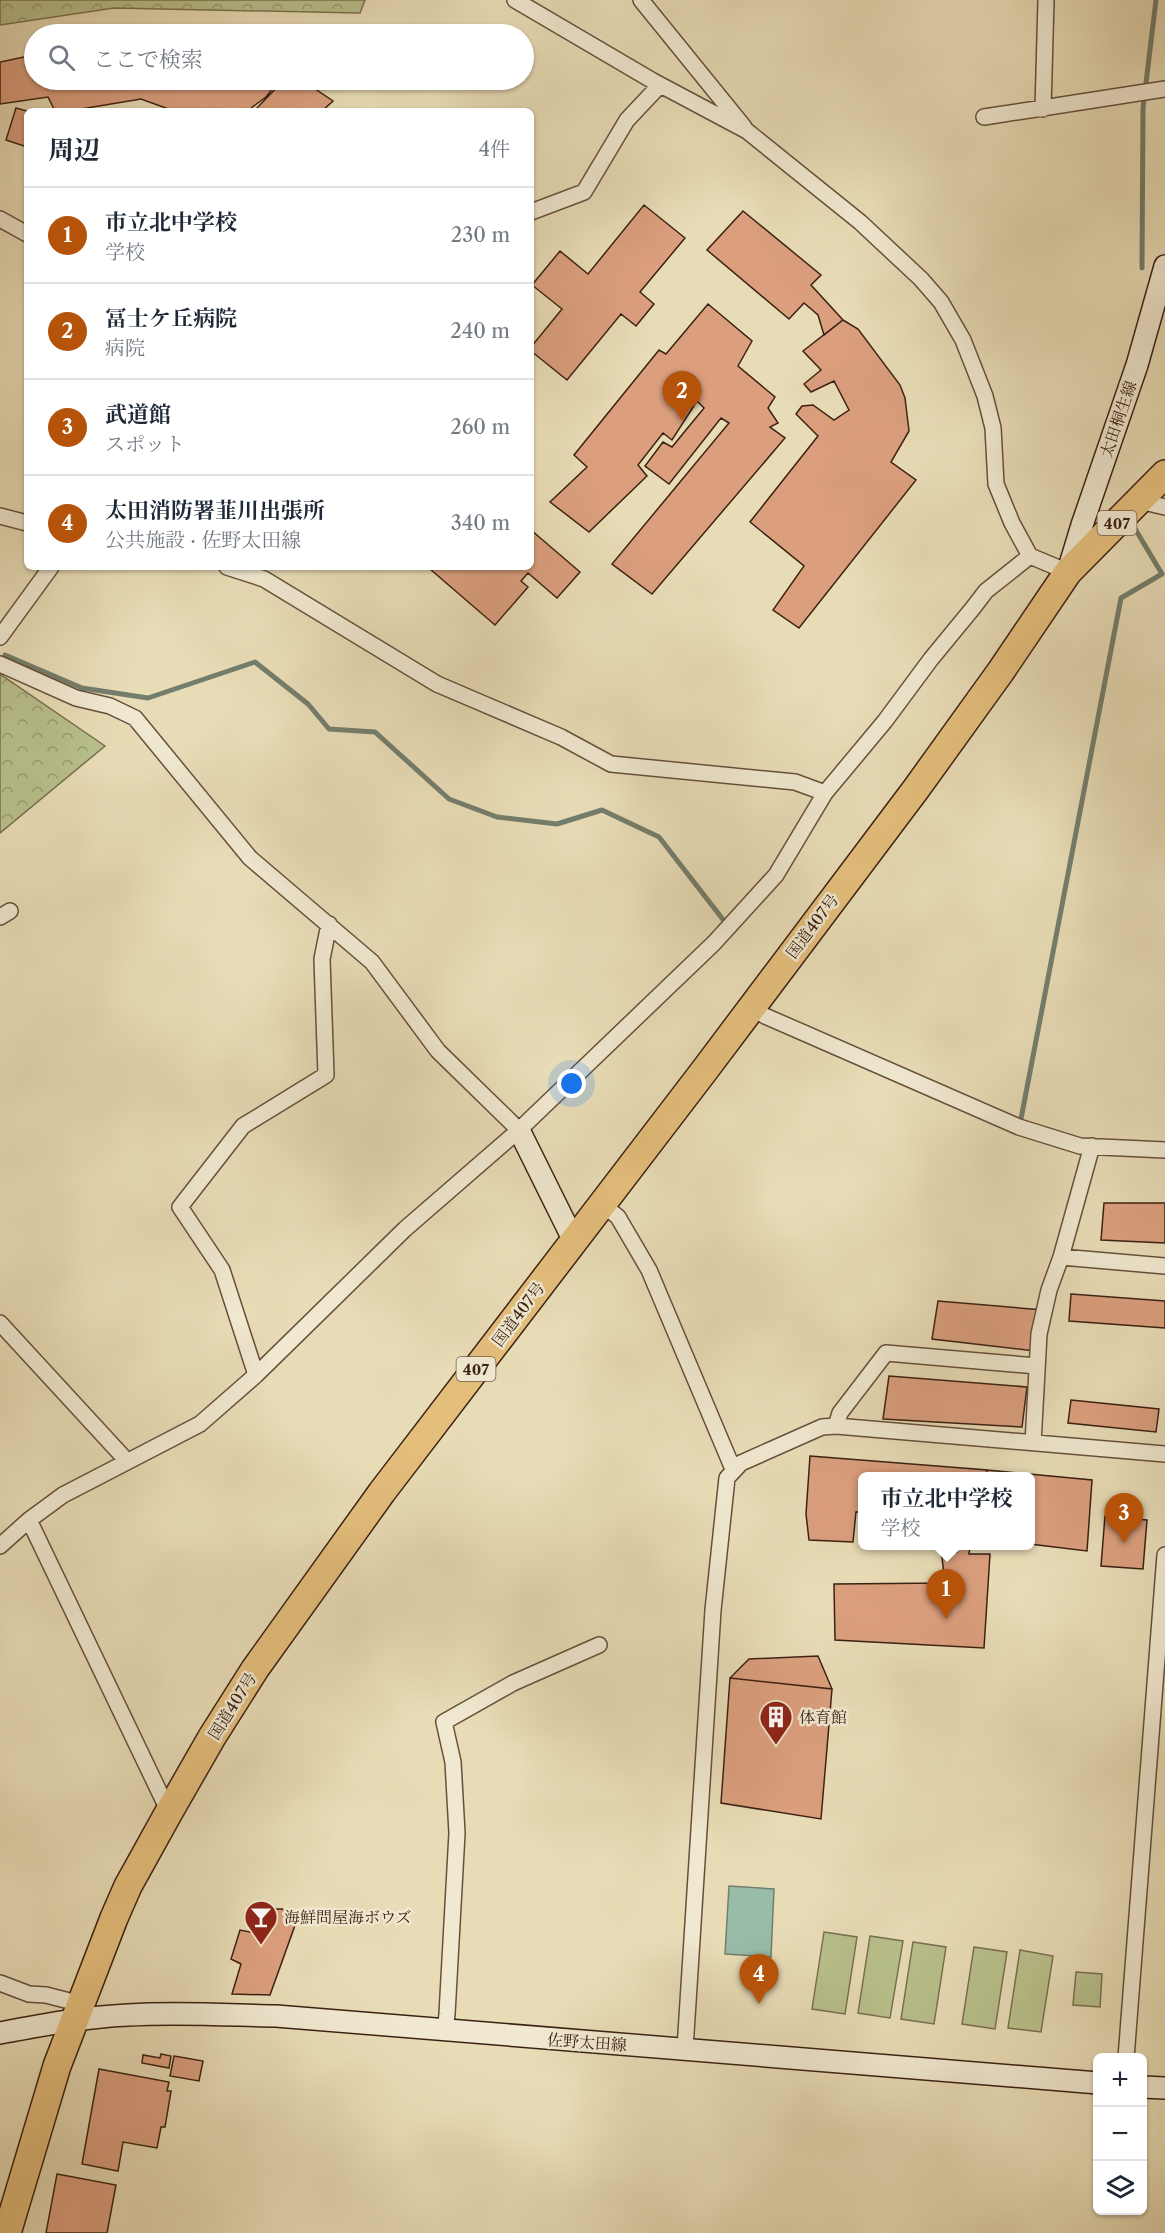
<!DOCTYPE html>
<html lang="ja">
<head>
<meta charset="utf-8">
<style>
  body { margin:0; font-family:"Libre Caslon Text","Noto Serif JP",serif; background:#f2f2f3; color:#1f2937 }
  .controls { position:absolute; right:18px; bottom:18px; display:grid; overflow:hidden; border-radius:9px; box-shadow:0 2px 4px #0004 }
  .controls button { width:54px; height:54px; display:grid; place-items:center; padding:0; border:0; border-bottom:2px solid #e0e1e3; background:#fff; color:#1f2937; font:30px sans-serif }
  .you { position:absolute; left:572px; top:1084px; width:21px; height:21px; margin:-15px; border:4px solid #fff; border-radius:50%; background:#1a73e8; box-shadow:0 0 0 9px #1a73e833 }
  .badge { display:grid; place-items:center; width:39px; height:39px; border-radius:50%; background:#b45309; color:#fff; font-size:20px; font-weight:700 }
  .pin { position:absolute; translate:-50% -50px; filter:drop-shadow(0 2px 3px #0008) }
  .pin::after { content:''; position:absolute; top:32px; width:21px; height:18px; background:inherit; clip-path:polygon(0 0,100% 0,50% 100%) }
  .popup { position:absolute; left:858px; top:1472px; width:177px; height:78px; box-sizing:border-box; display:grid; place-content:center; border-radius:9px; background:#fff; filter:drop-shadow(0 2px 4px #0005); font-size:20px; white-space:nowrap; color:#747a83 }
  .popup b { font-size:22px; color:#1f2937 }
  .popup::after { content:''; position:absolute; left:50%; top:100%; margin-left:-12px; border:12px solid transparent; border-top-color:#fff }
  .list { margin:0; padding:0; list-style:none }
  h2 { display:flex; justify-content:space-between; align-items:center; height:78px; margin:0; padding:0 24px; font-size:26px }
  h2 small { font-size:20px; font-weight:400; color:#747a83 }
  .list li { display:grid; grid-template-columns:39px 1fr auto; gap:18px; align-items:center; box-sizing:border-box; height:96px; padding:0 24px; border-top:2px solid #e0e1e3 }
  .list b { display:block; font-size:22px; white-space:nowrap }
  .list p { margin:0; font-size:20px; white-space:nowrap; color:#747a83 }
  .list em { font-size:20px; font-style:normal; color:#747a83 }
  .icon { flex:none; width:33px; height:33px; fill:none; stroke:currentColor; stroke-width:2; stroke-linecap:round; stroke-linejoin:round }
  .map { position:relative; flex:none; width:1165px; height:2233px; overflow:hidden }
  .search { position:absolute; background:#fff; box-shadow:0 2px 4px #0004; left:24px; top:24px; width:510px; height:66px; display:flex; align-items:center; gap:15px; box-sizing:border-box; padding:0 21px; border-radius:33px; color:#747a83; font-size:22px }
  .panel { position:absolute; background:#fff; box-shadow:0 2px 4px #0004; left:24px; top:108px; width:510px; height:462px; border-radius:9px }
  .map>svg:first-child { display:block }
  .forest { fill:url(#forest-crowns); stroke:#7a7050; stroke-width:1.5 }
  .green { fill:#b8c08c; stroke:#7a7050; stroke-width:1.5 }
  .water { fill:#98bca8; stroke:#737e6c; stroke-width:1.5 }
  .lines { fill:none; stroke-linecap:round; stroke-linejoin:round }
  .stream { stroke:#737e6c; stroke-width:5 }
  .building { fill:#db9f7e; stroke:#3b2113; stroke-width:1.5 }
  .street-casing { stroke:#66503c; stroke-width:18 }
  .secondary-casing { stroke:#3b2113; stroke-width:24 }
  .highway-casing { stroke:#3b2113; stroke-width:30 }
  .street { stroke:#f0e8d0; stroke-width:15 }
  .secondary { stroke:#f0e8d0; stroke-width:21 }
  .highway { stroke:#e4be7b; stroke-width:27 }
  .labels { text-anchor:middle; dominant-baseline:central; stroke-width:5; stroke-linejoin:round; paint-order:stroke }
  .shield { fill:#f0e8d0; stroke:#715d4c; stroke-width:1.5 }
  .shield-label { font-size:15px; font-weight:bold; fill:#3b2113 }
  .street-label { font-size:16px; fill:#3b2113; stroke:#f0e8d0 }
  .poi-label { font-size:16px; fill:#3b2113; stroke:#f0e8d0; text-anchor:start }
</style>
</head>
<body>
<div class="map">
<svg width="1165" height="2233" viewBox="0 0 1165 2233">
  <defs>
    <pattern id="forest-crowns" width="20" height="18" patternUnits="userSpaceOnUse" patternTransform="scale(1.5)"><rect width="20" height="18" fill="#b8c08c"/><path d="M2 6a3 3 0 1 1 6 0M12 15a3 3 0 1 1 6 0" fill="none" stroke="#979c71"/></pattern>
  </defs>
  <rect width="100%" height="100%" fill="#e8dcb6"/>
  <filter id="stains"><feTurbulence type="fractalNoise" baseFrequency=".00333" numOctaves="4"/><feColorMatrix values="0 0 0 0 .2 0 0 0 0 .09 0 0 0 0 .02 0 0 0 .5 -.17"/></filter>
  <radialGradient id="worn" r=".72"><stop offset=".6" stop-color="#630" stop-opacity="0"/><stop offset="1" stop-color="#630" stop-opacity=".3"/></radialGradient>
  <path class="forest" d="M0,0h365l-5,13 -246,-5 -114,17z
    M0,674l105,72 -105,87z"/>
  <path class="green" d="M824,1932l33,5 -12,77 -33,-5z
    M870,1936l33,5 -13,77 -32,-5z
    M913,1942l33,5 -12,77 -33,-5z
    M974,1947l33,5 -12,77 -33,-5z
    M1020,1950l33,6 -12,76 -33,-4z
    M1076,1972l26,2 -2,33 -27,-2z"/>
  <path class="water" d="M729,1886l45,3 -3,68 -46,-3z"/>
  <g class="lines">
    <path class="stream" d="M1142,268l1,-160 13,-108
      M5,655l77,33 66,10 107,-36 53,42 21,25 46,3 74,67 48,18 60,7 45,-14 57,27 69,89
      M1020,1124l101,-526 41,-24 -28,-47"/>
  </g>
  <path class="building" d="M34,55v25h233l10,3 -11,14 -19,14 -22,-2 -3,2h-48l-33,-12 -72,12h-14l-7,-14 -48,7v-42z
    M284,80h18l31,21 -11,10h-68z
    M16,108l11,3v36l-21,-7z
    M644,205l41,33 -45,54 14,12 -18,22 -15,-12 -54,66 -36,-29v-4l31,-38 -30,-24 28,-34 28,23z
    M743,211l78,64 -10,10 32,35 -19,15 -6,-20 -14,-12 -15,16 -82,-69z
    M708,304l44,37 -14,25 37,31 -7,11 10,15 -8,4 15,11 -133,156 -40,-30 117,-141 -8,-5 -52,66 -24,-18 18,-24 9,5 32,-39 -7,-7 -25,39 -9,-7 -25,32 9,11 -58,56 -39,-30 37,-35 -13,-12 85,-105 7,4z
    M843,320l15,9 42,56 5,13 4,33 -18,31 25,18 -117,148 -26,-18 31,-44 -54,-44 68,-86 -22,-22 6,-8 11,-1 21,15 15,-10 -15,-29 -23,11 -7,-8 17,-14 -18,-19z
    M531,530l49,42 -23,26 -29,-25 -7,8 7,6 -33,38 -65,-56 2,-2h99z
    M1104,1203h61v40l-64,-3z
    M1071,1294l94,7v27l-96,-7z
    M938,1301l105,9 -8,41 -103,-12z
    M889,1376l138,11 -5,40 -139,-8z
    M1071,1400l88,9 -3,23 -88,-9z
    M810,1456l177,14 -1,6h-124v36h-6l-3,30 -44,-2 -3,-26z
    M987,1470l105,10 -5,71 -57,-7v-68h-44z
    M1105,1516l42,4 -4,49 -42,-3z
    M957,1546h13l-1,8h21l-6,94 -149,-8 -1,-56 111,-1 -4,-34 16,3z
    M818,1656l14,33 -11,130 -100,-16 9,-125 19,-19z
    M730,1678l102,11 -11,130 -100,-16z
    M263,1909h19l16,8 -28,78 -38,-1 9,-30 -10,-5 9,-29 15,3z
    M161,2054l10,2 -2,12 -27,-5 1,-8 17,3z
    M174,2056l29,5 -4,20 -29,-5z
    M99,2069l70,13 -2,9h4l-6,36h-4l-4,21 -34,-6 -5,29 -36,-7z
    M57,2174l59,11 -9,48h-61z"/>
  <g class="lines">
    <g class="street-casing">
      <path id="street" d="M515,0l138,81 94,50 113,91 61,57 20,23 22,38 22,56 8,32 3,56 16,39 18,33
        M641,0l103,127
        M1043,109l3,-109
        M984,117l181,-28
        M531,212l53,-20 43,-72 33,-35
        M0,219l27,15
        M1142,497l6,6 17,4
        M0,516l27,7
        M227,567l37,12 173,105 124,53 50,27 184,18 30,11
        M0,637l51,-70
        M0,664l76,34 34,8 25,12 115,140 122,104 66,89 81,79
        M0,917l10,-6
        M751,1007l14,9 254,111 61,19 85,4
        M602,1204l16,13 31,53 84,199
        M1061,1257l104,9
        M0,1323l127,138
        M256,1375l-34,-105 -42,-63 63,-81 83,-51 -4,-116 7,-35
        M836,1426l4,-13 46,-60 151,13
        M1033,1443l6,-109 10,-44 12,-33 31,-111
        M29,1520l140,292
        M0,1546l29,-26 34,-25 137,-71 56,-49 149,-146 114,-99 195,-187 62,-68 49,-82 60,-72 46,-62 42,-51 13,-17 44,-35 38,16
        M0,1983l29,11 17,1 35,9
        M445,2032l2,-18 10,-181 -4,-71 -9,-40 69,-39 86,-38
        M685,2049l28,-439 14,-132 14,-15 81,-36 14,-1 329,28
        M1126,2058l39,-503"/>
    </g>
    <g class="secondary-casing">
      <path id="secondary" d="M1068,571l14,-46 55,-160 28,-99
        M519,1130l55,111
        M0,2033c43,-8 85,-16 128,-18 49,-3 99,0 148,1l822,67
        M1142,2087l23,1"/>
    </g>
    <g class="highway-casing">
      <path id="highway" d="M7,2233l50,-167 57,-148 14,-32 41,-74 43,-75 43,-68 127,-177 322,-421 212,-282 85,-118 67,-99 97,-98"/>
    </g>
    <use href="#street" class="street"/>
    <use href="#secondary" class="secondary"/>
    <use href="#highway" class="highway"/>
  </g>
  <defs>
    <g id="building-pin" transform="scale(1.725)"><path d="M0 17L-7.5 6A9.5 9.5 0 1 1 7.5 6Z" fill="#8f2418" stroke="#f0e8d0"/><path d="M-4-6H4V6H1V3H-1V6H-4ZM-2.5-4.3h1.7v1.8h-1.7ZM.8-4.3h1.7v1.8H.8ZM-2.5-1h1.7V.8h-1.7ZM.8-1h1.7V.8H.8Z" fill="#fff"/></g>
    <g id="bar-pin" transform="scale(1.725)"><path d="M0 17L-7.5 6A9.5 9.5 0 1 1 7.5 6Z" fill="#8f2418" stroke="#f0e8d0"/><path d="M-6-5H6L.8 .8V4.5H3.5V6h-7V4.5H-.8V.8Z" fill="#fff"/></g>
  </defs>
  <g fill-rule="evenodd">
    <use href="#building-pin" x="776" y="1717"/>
    <use href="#bar-pin" x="261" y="1917"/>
  </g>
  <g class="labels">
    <g class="shield">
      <rect x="1097.5" y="511" width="39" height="24" rx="4.5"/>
      <rect x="456.5" y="1357" width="39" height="24" rx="4.5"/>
    </g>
    <g class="shield-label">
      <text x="1117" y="523">407</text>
      <text x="476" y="1369">407</text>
    </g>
    <g class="street-label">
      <text transform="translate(1118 419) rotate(-71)">太田桐生線</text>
      <text transform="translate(812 926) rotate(-53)">国道407号</text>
      <text transform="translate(518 1314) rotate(-53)">国道407号</text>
      <text transform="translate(232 1706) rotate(-58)">国道407号</text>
      <text transform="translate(587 2042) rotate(4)">佐野太田線</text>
    </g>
    <g class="poi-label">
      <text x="799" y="1717">体育館</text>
      <text x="284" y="1917">海鮮問屋海ボウズ</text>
    </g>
  </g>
  <rect width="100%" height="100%" filter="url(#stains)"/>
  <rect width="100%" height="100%" fill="url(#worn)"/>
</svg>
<div class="controls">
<button>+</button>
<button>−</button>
<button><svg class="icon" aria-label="layers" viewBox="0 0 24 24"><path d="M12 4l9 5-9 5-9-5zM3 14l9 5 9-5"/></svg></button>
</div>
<div class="you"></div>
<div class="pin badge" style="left:946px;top:1619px">1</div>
<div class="popup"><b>市立北中学校</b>学校</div>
<div class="pin badge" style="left:682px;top:421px">2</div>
<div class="pin badge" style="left:1124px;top:1543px">3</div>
<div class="pin badge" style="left:759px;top:2004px">4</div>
<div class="search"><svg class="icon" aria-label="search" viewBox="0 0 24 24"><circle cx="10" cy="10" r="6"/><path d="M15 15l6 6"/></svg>ここで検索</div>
<section class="panel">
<h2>周辺<small>4件</small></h2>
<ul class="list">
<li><span class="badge">1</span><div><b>市立北中学校</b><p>学校</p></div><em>230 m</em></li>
<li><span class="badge">2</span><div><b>冨士ケ丘病院</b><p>病院</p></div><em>240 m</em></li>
<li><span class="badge">3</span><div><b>武道館</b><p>スポット</p></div><em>260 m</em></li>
<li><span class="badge">4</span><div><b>太田消防署韮川出張所</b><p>公共施設 · 佐野太田線</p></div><em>340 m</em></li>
</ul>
</section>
</div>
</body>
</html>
